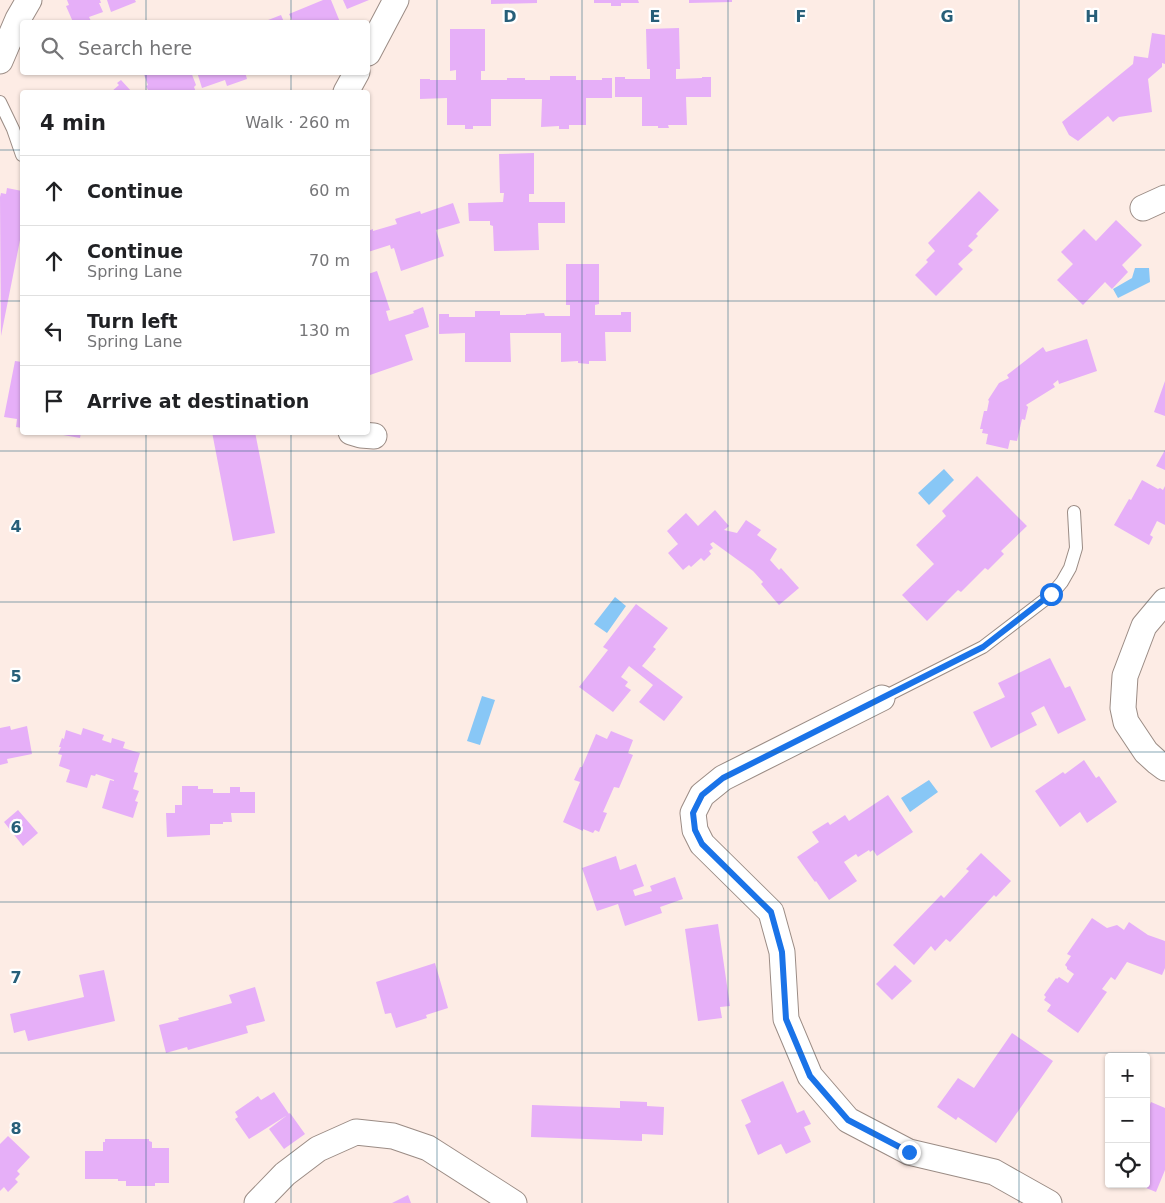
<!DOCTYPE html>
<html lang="en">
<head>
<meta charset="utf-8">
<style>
  body { margin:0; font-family:"DejaVu Sans",sans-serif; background:#f6f6f6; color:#202124 }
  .controls { position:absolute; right:15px; bottom:15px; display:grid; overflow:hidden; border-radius:5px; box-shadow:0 1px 4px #0004 }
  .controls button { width:45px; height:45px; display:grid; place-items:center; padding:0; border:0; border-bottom:1px solid #e0e0e0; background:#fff; color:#202124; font:25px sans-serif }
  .stop { position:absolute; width:15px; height:15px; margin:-11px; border:4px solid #1a73e8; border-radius:50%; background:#fff }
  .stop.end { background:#1a73e8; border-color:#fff; box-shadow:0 1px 5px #0008 }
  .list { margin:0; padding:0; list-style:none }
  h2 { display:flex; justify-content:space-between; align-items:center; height:65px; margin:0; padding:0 20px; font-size:21px }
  h2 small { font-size:16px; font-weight:400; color:#757577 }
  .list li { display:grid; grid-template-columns:32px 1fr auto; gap:15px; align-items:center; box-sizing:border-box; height:70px; padding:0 20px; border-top:1px solid #e0e0e0 }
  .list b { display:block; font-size:19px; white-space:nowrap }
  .list p { margin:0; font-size:16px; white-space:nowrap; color:#757577 }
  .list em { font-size:16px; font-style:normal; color:#757577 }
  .icon { flex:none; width:28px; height:28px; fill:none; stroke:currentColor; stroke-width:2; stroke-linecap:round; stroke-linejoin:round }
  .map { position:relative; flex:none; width:1165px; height:1203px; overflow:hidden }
  .search { position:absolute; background:#fff; box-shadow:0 1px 4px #0004; left:20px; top:20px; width:350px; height:55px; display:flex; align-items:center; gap:12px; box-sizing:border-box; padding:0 18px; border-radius:5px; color:#757577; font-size:19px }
  .panel { position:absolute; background:#fff; box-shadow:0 1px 4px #0004; left:20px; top:90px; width:350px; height:345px; border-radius:5px }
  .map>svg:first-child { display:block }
  .water { fill:#88c7f6 }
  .building { fill:#e6aff8 }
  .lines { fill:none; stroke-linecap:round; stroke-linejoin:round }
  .service-casing { stroke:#9b8c85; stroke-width:14 }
  .minor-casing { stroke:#9b8c85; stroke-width:27 }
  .service { stroke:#fff; stroke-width:12 }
  .minor { stroke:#fff; stroke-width:25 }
  .route { stroke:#1a73e8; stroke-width:6 }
  .grid { fill:none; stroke:#275f79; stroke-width:1; stroke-opacity:0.55 }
  .grid-label { font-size:16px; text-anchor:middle; font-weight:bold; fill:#275f79; stroke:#fff; stroke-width:4.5; stroke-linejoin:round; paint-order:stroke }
</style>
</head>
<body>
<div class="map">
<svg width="1165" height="1203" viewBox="0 0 1165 1203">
  <rect width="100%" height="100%" fill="#fdece5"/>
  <path class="water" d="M1135,268h14l1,14 -32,16 -5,-9 19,-11z
    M944,469l10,11 -25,25 -11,-12z
    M615,597l11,9 -19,27 -13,-9z
    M482,696l13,4 -15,45 -13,-4z
    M929,780l9,12 -28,20 -9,-14z"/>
  <path class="building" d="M67,0h33l1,3h-2l4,9 -14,5 2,4 -4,1h-14l-7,-16 3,-1z
    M107,0h28l1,2 -25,10z
    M323,0h8l9,22h-47l-4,-8z
    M343,0h26l-22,9z
    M491,0h46v3l-46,1z
    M594,0h44l1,3h-18v3h-10v-3h-17z
    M689,0h43v2l-43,1z
    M281,15l3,7h-21z
    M679,28l1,41h-4v10l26,-1v-1h9v20h-25l1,28h-19l1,3h-11v-2h-16v-29h-27v-20h10v2h25v-10h-3l-1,-40z
    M450,29h35v42h-4v9h26v-2h18v2h25v-4h26v4h26v-2h10v20h-26v27h-17v4h-10v-3l-18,1 1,-28h-51v27h-18v3h-8v-4h-18v-27l-27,1v-20h10v1h26v-10l-6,1z
    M1152,33l13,2v29l-3,-1v4l-14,12 4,33 -33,5 -6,5 -5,-6 -30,25 -9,-6 -7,-13 71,-58 1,-8 14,2z
    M143,72h48l5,13 -2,2 2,5h-47l-3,-6 2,-1z
    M197,72h48l2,7 -20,7 -2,-6 -23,8z
    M121,80l11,12h-21l8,-7 -2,-2z
    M534,153v41h-5v8h36v21h-27l1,27 -45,1 -1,-25 -3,-1v-4h-21l-1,-18 35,-1 1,-9h-4l-1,-39z
    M7,188l15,3v39l-21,106 -1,-139 1,-4 5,1z
    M979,191l20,19 -23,24 2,2 -10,10 5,4 -15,14 5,5 -27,27 -21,-21 13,-13 -2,-2 9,-9 -7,-8z
    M453,203l7,20 -24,7 8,26 -43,15 -7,-23 -3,1 -1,-4 -22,7v-21l5,-2v2l24,-7 -2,-5 25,-8 1,3z
    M1116,220l26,25 -20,20 6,7 -16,17 -7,-7 -22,23 -26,-25 16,-16 -12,-12 23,-23 12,12z
    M566,264h33v40l-4,1v10h26v-3h10v20h-26l1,29h-17v3l-11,-1v-2l-17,1v-29h-51l1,29h-46v-29l-26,1v-20h10v3h26v-6h25v4h26v-1l18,-1 1,3h25v-11h-4z
    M377,271l13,39 -4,1 3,10 25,-8 -1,-2 10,-4 6,20 -24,8 8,25 -43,15 -2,-7v-94z
    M1087,339l10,32 -38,13 -1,-4 -5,4 2,3 -29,18 2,2 -3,13 -3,-1 -5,22 -7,-1 -2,9 -22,-5 2,-10 -6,-1 1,-4h-3l4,-18h3l2,-10 -1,-1 11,-17 10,-5 -2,-3 36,-28 3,5z
    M15,361l7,1v66l-6,-1 1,-8 -13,-2z
    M1165,381v35l-11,-4z
    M52,432h29l-1,6 -28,-5z
    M212,432h43l20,101 -42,8z
    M1165,450v20l-9,-4z
    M977,476l50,50 -26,25 3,3 -16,16 -3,-2 -24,24 -3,-2 -31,31 -25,-26 32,-31 -18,-19 30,-29 -4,-5z
    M1142,480l16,9 2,-1 3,2 2,-4v39l-8,-4 -7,14 3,2 -4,8 -35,-20 15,-26 2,1z
    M715,510l14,16 -5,4 13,3 9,-13 15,10 -4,5 20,14 -7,11 9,10 2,-2 18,20 -20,17 -18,-21 2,-2 -10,-11 -40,-29 -3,2 3,4 -4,3 2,3 -7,7 -3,-3 -10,9 -2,-2 -6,5 -15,-17 10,-9 -11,-13 19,-18 12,13z
    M636,604l32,24 -15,19 3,2 -14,17 41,31 -19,24 -25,-19 14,-17 -24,-19 -8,11 7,5 -3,4 6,4 -18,22 -34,-25 29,-37 -5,-3z
    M1050,658l15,30 5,-2 16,34 -28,14 -14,-28 -13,7 6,12 -46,23 -18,-36 32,-15 -7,-14z
    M10,726l1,4 16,-4 5,28 -25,5 1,4 -8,2v-37z
    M83,728l21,7 -2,5 9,3 1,-5 13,4 -2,6 17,5 -6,19 4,1 -5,16 6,2 -4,10 3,1 -5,16 -31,-10 8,-28 4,1v-1l-18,-6 -1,2 -4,-1 -4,13 -21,-6 4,-12 -11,-4 3,-11 -4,-1 3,-7h-2l3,-9 2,1 2,-9 15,5z
    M611,731l22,9 -5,13 5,2 -14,33 -5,-1 -11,25 4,1 -8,19 -4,-2 -2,3 -10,-4v2l-20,-9 17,-40 -6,-2 6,-13h2l14,-33 11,5z
    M1084,760l12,18 3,-2 18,26 -30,21 -7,-11 -20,15 -25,-36 28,-19 2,2z
    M182,786h16v3h15v4h17v-6h10v5h15v21h-24l1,9h-9v2h-13v11l-43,2 -1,-24h9v-8h7z
    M888,795l25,37 -36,24 -4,-6 -3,2 -1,-2 -11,7 -2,-3 -12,8 13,19 -28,19 -13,-19 -1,1 -18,-25 22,-15 -7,-10 16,-10 2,3 15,-10 4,6z
    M18,810l20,23 -15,13 -19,-24z
    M981,853l30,28 -15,16 -2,-2 -44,47 -4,-3 -11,12 -4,-5 -17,19 -21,-20 48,-50 3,3 25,-27 -3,-2z
    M616,856l4,14 16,-6 8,22 -11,4 2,6 17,-5 -2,-5 25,-9 8,22 -23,8 2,6 -37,13 -7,-22 -21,7 -15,-43z
    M1092,918l15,10 10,-3 7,5 5,-8 19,13 17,6v27l-3,7 -35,-13 -12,18 -4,-3 -9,12 5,3 -29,41 -31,-22 4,-6 -7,-5 2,-3 -2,-2 12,-17 1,1 2,-2 9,6 6,-9 -7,-5v-2l-2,-2 6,-9 -4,-2z
    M718,924l12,82 -10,1 2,11 -24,3 -13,-92z
    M435,963l13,45 -22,7 1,3 -31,10 -5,-15 -6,1 -9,-32z
    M895,965l17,16 -20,19 -16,-16z
    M104,970l11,51 -87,20 -3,-11 -11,3 -4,-19 74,-17 -5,-22z
    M255,987l10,34 -19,5 2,7 -60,17 -1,-3 -21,6 -7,-28 20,-5 -1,-2 54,-15 -3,-8z
    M1012,1033l41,28 -57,82 -38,-26 -2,3 -19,-13 21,-29 16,10z
    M783,1081l14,32 7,-3 7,14 -7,3 7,15 -25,12 -5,-10 -23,11 -13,-30 6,-3 -10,-22z
    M274,1092l15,22 -40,25 -14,-20 3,-2 -3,-5 23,-16 3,4z
    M620,1101l27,1v4l17,1 -1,28 -21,-1v7l-111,-4 1,-32 88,3z
    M1151,1102l14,6v62l-9,22 -20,-8h10v-70z
    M290,1113l15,21 -21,15 -15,-20z
    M8,1136l22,21 -13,14 3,3 -5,5 3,3 -10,10 -4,-5 -4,4v-47z
    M105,1139h44v2l3,1v6h17v35h-14v3h-29v-5h-8v-2h-33v-28h18v-9h2z
    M408,1195l3,8h-19z"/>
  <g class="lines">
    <g class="service-casing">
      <path id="service" d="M0,102l13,27 9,26
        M882,698l101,-51 68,-52 11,-13 8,-14 6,-20 -2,-36"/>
    </g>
    <g class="minor-casing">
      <path id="minor" d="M368,53l28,-53
        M0,61l18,-42 11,-19
        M346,92l11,-20
        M1143,208l22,-10
        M351,432l10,3 13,1
        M1165,601l-21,25 -19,50 -2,32 3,14 20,30 11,10 8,6
        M882,698l-159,80 -21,17 -9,18 2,17 7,14 69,68 11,40 4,67 24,57 38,44 61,32 85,20 55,31
        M257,1203l28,-29 33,-25 38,-17 37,4 35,12 86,55"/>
    </g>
    <use href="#service" class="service"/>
    <use href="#minor" class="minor"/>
  </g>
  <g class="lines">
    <path class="route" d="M909,1152l-61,-32 -38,-44 -24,-57 -4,-67 -11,-40 -69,-68 -7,-14 -2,-17 9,-18 21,-17 260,-131 68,-53"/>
  </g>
  <path class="grid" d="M146,0v22M291,0v22M437,0v1203M582,0v1203M728,0v1203M874,0v1203M1019,0v1203M146,72v20M291,72v20M0,150h22M368,150h797M0,301h22M368,301h797M146,432v771M291,432v771M0,451h1165M0,602h1165M0,752h1165M0,902h1165M0,1053h1165"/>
  <g class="grid-label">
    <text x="510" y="22">D</text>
    <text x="655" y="22">E</text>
    <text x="801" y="22">F</text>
    <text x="947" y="22">G</text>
    <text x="1092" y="22">H</text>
    <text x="16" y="532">4</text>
    <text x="16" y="682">5</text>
    <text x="16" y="833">6</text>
    <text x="16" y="983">7</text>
    <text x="16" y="1134">8</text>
  </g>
</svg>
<div class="controls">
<button>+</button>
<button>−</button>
<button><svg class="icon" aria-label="locate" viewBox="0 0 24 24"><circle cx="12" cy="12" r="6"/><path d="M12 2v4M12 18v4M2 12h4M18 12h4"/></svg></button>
</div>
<div class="stop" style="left:1051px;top:594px"></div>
<div class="stop end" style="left:909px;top:1152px"></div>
<div class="search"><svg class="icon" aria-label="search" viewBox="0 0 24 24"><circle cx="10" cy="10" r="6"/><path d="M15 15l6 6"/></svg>Search here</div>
<section class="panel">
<h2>4 min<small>Walk · 260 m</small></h2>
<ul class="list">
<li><svg class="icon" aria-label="ahead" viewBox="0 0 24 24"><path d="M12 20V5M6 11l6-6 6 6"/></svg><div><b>Continue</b></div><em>60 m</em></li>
<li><svg class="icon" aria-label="ahead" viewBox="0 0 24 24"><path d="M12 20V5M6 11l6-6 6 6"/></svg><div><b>Continue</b><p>Spring Lane</p></div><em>70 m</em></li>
<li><svg class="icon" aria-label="left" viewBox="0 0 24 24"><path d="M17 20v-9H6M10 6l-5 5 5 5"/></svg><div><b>Turn left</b><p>Spring Lane</p></div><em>130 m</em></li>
<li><svg class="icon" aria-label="arrive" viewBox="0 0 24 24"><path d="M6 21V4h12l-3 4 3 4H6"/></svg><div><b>Arrive at destination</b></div></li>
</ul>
</section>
</div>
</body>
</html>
